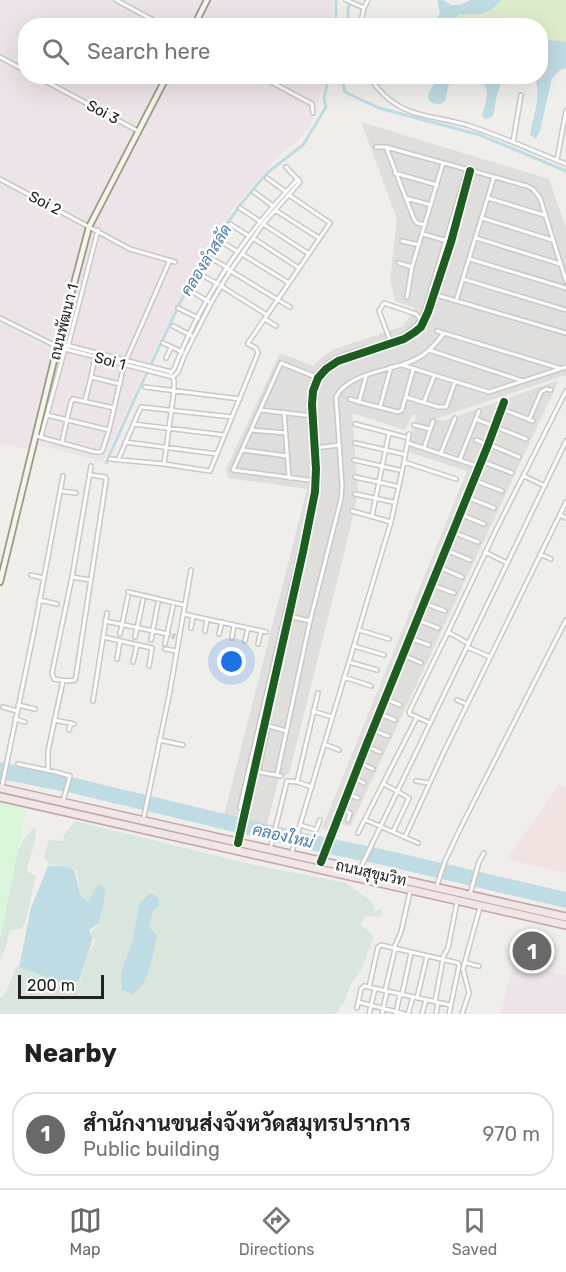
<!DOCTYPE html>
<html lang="en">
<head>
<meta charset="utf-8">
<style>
  body { margin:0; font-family:Rubik,Sarabun,sans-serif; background:#f2f2f2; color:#222 }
  .scale { position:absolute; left:18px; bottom:15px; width:86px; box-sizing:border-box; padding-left:6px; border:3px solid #222; border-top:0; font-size:16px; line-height:21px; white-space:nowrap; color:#222; -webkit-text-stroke:4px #fff; paint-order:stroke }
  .you { position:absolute; left:232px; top:662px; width:21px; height:21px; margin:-15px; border:4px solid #fff; border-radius:50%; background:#1a73e8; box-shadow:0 0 0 9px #1a73e833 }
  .badge { display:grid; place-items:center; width:39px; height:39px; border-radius:50%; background:#6a6968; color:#fff; font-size:20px; font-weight:700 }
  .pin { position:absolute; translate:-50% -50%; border:3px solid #fff; box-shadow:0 2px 6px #0006 }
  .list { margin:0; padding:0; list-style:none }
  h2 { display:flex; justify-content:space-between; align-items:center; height:78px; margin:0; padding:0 24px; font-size:26px }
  h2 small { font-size:20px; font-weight:400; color:#767676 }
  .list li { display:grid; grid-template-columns:39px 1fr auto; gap:18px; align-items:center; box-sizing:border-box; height:84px; margin:0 12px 12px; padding:0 12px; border:2px solid #e0e0e0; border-radius:24px }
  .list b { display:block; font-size:22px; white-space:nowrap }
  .list p { margin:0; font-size:20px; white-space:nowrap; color:#767676 }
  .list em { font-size:20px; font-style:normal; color:#767676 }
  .icon { flex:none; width:33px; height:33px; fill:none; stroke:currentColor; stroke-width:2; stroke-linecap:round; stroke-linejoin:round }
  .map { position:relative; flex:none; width:566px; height:1014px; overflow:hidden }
  .search { position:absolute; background:#fff; box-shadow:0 6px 24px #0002; left:18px; right:18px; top:18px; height:66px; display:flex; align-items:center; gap:15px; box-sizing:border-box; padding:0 21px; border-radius:24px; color:#767676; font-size:22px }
  .sheet { height:174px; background:#fff }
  nav { display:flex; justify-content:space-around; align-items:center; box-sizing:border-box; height:84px; border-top:2px solid #e0e0e0; background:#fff; font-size:16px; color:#767676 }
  nav a { display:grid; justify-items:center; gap:3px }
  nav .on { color:#6a6968 }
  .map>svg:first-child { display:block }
  .residential { fill:#dfdedc }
  .commercial { fill:#f1e3e1 }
  .industrial { fill:#ede4e9 }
  .grass { fill:#ddeccb }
  .wetland { fill:#d9e6de }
  .park { fill:#daf5da }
  .water { fill:#bfdbe3 }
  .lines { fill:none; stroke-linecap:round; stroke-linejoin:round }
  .canal { stroke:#bfdbe3; stroke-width:3 }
  .minor-tunnel { stroke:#c7c5c3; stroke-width:3; stroke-dasharray:3 1.5; stroke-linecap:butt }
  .minor-casing { stroke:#c9c8c7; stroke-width:6 }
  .secondary-casing { stroke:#999a82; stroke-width:8 }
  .trunk-casing { stroke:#c5a2ac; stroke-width:10 }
  .minor { stroke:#fdfcfc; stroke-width:3 }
  .secondary { stroke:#f4f4ed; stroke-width:4.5 }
  .trunk { stroke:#f0e6e4; stroke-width:7 }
  .cycleway-casing { stroke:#fff; stroke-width:11 }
  .cycleway { stroke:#1b5e20; stroke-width:8 }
  .labels { text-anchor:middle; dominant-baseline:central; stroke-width:5; stroke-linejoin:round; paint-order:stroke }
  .street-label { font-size:15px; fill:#222; stroke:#fff }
  .water-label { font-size:16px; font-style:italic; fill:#4a7aab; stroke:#fff }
</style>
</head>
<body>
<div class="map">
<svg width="566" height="1014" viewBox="0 0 566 1014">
  <rect width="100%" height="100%" fill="#f0eeeb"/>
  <path class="residential" d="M361,122l188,57 17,49v147l-131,44 8,2 116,-41 -209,447 -12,-5 -12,31 -5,-2 8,-19 -7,-4 145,-357 -59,-19 8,-37h3l-6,-1 -8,16 -53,-17 6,77 -5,27 -64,257 -10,4 -12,46 -43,-9 83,-326 -79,-11 -2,-9 54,-116 33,13 8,-8 11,-8 71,-24 11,-15 1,-3 -20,-7 -5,-21 7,-61z"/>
  <path class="commercial" d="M559,784l7,3v86l-59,-14z"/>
  <path class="industrial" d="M0,0h333l-1,25 -306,1v50l299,1 -9,36 -7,14 -10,13 -21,17 -44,50 -38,61 -48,95 -45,99 -67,-18 -2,6 -34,-6z
    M514,963l52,12v39h-66z"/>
  <path class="grass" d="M502,0h64v42l-25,-3 -1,-13h-87v-6l7,-6h20l10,-3z"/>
  <path class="wetland" d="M75,821l175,43 96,19 25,18 4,9h7l-1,7 -16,-1 -4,9 13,12 -12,31 -12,18 -6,17 -9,11h-335v-17h2c8,-10 9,-20 15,-31 20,8 40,12 63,15l8,-26 7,-14 -4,-8 8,-10 5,-20h-16l-7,-7 -4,-25 -12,-5 -16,-2 -5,-7 5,-17 14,1 1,-6z
    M35,826c3,19 -6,28 -8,45l9,5 -10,43 -4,10 -12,1 -6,22 -4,7v-85l7,-26h13l4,-9z"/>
  <path class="park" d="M0,800l27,7 -27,132z"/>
  <path class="water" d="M437,0h6l8,5h9l10,-5h32l-12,11 -10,3h-20l-7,6v5h-20l7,-12z
    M541,39l25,3v26l-6,2 -8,8 -12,53 -4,8 -6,-4c2,-16 14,-45 3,-58l7,-1z
    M438,77h16l-5,7 -4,17c-6,5 -10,3 -16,0l-1,-7z
    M479,77h24l-6,18 -4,21 -4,2 -4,1 -3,-4c5,-16 9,-24 -3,-38z
    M0,762l75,16 234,56 77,16 180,42v16l-184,-43 -77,-16 -233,-56 -72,-14z
    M48,866h17l9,4 7,26 7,6 10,-18 7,4 -1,15 -5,20 -10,7 4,8 -14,43 -19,1 -41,-15 12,-59z
    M152,893l7,6v7l-6,4 -4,17 8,9c-5,19 -7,47 -24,58l-11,-4 -1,-17 12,-33 6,-35 10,-11z"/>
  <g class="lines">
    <path class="canal" d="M336,26v-26
      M348,26v-18l4,-8
      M341,76l4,16 34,16 101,27 86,36
      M106,463l29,-65 52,-110 36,-59 18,-25 26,-31 36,-28 23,-38 -2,-9 5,-22"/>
    <path class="minor-tunnel" d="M168,634l11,2
      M167,636l12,3"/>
    <g class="minor-casing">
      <path id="minor" d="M116,0l48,26
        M346,0l18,8
        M360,26l4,-18 4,-8
        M0,57l26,14
        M36,76l102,55
        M260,76l52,28 1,9
        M369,76c8,13 17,23 30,30 21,12 48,12 71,20 33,11 64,25 96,38
        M513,142l8,-47
        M376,147h10
        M557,160l9,-49
        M395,173l42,12
        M267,178l19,14
        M0,179l130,70 45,13
        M254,192l19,14
        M406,198l25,7
        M488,198l56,17
        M240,208l21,14
        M275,210l44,28
        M482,218l70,22
        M230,224l19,12
        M263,224l46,30
        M425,225l-8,-2 -3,-4 -28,-72 141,39 6,3 7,9 26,83
        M423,234l28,8
        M253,238l46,30
        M476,238l84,26
        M219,240l19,12
        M402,241l17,4
        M242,254l47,29
        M209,257l19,11
        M470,259l96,29
        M399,263l13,4
        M229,270l61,37
        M200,274l18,10
        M463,279l103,31
        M221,286l46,29
        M188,289l21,13
        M433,294l133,39
        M407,297l5,-30 31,-104
        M456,301l38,-124
        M178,308l20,10
        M0,318l50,25 7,5 8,1 108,28 5,-5 7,-18 26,-51 19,-32 33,-47 37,-42 -14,-15
        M265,319l11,7
        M173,326l19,10
        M437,331l122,37
        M390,340l-11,-29 5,-8 32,11 5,6
        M58,343l113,29
        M163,343l19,9
        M429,350l94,31
        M166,358l5,-10
        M402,365l87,27 77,-25
        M171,373l3,-4c28,-71 72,-136 124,-190
        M366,376l-7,26 39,10 4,-2 11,-40
        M91,377l4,-20
        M315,377c4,-5 8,-10 13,-14 28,-19 78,-15 95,-47l44,-146
        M145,387l95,12
        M406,397l32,10h8l9,-25
        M350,399l9,3
        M85,401l6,-24 29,7
        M424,402l10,-26
        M380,407l11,-40
        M502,409l31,12
        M260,410l21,-47 35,14
        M284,412l5,66
        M47,415l62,15
        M313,416l-53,-6 -27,60 83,11
        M476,419l50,20
        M529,420l12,-28 5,-3 5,1
        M133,424l91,11
        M355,424l50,13
        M414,425l16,4
        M252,430l34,3
        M36,436l59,16h6l2,-3 6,-19 15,-65 46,-105
        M41,436l24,-87 3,-3 30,-116
        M476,440l12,5
        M62,442l9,-40 2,-3 41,9
        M125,442l92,12
        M355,443l48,11
        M408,443l72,24
        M488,444l31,13
        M315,448l24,-3
        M424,448l9,-27
        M242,450l45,6
        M441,453l14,-35
        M110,459l54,5 46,7 48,-118 -2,-5 -8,-4v-1l82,-120 -41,-28
        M460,459l19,-48
        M118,460l23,-53 91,10
        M354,460l45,10
        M481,461l31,12
        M404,462l5,-28
        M164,464l10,-73v-10l-1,-4
        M91,475l14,2 1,2v2l-30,195 -1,4c-7,2 -14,0 -21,-1l-2,-6 20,-96 19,-111
        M524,476l21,10
        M355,477l41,9
        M474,480l28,11
        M60,491l16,2
        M355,494l38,8
        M467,497l27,11
        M352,511l39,11
        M460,514l24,10
        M560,515l6,3
        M372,516l17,-83
        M453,532l25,10
        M446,550l24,10
        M485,552l22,11
        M540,554l11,5
        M439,567l23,10
        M31,575l12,3
        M72,577l18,3
        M432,585l22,8
        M128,592l56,13
        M39,600l18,4
        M424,603l21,8
        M183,614l83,18
        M289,616l21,5
        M418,620l20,8
        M105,621l63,13
        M191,628l2,-12
        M359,630l30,9
        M205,631l2,-12
        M448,632l21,12
        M120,634l8,-38
        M219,634l3,-12
        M103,637l49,11 -3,18
        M135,637l8,-37
        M232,638l2,-13
        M410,638l19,7
        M151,640l7,-37
        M245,641l3,-13
        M165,644l8,-38
        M258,644l3,-13
        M354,646l30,9
        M467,647l23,10
        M165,649l12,2
        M403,655l18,8
        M117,659l3,-18
        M133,662l4,-17
        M349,662l28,8
        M344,677l27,9
        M386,699l14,6
        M457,700l9,4
        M93,701l14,-88
        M18,705l17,4
        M3,707l14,4
        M313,711l19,6
        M380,714l15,6
        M15,719l10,3
        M54,720l20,4
        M430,723l-20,-9 -1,-2 39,-80 48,-102 70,-139
        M266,725l20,6
        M69,730l2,-7
        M373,730l15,6
        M159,740l24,5
        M324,744l15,6
        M366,746l14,6
        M360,763l13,6
        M18,764l38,8 14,4 -7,25
        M48,770v-19l15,-70
        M258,772l10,-46
        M259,772l22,4
        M277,775l33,-154 31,-122 1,-13 -6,-89c12,-24 53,-26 76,-36 13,-5 24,-17 32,-28
        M354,778l10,5
        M416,781l13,2
        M297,782l21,-89
        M384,784l25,14 -16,34
        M2,786l33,-160 28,-150
        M250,791l-6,-1 60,-256
        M347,794l11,4
        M240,808l4,-18
        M341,809l9,4 -2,7
        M366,820l52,23
        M143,821l26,-125 22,-126
        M300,825l16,5 4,-10
        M358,833l59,-116
        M405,837l38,-83 123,-252
        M238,842l65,-290 12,-60 1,-23 -4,-64 1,-14 5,-13 8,-9 12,-8 66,-22 11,-7 6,-5 7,-15 23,-70 19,-71
        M270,850l17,-69 10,1 15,5
        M291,855l100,-333 13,-60 52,17
        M322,861l44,-115 122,-301 16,-43
        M360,869l206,-428
        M436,888l9,-27 17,-36 104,-205
        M470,894l9,-32 5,-9
        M394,948l7,-16 9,-40
        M442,959l6,-11 9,-46
        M465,963l6,1
        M473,965l6,1
        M369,987l9,-40 3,-2 77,18 1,3 -10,48
        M385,991l10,-42
        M402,995l9,-42
        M417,998l10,-42
        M358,1002l47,12
        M435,1002l8,-43
        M357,1008l4,-19 3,-3 86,19
        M396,1013l4,-19
        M369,1014l6,-25
        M382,1014l5,-23
        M408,1014l5,-17
        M422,1014l4,-14
        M436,1014l2,-11
        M462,1014l7,-21 -6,-24 17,-62"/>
    </g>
    <g class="secondary-casing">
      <path id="secondary" d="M194,26l13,-26
        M0,582l57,-234 32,-121 78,-151"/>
    </g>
    <g class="trunk-casing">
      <path id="trunk" d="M0,788l566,129
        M0,797l566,128"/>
    </g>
    <use href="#minor" class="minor"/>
    <use href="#secondary" class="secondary"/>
    <use href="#trunk" class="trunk"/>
    <g class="cycleway-casing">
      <path id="cycleway" d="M238,843l65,-291 12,-60 1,-23 -4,-64 1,-14 5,-13 8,-9 12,-8 66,-22 11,-7 6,-5 7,-15 23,-70 19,-71
        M321,862l45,-116 122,-301 16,-43"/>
    </g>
    <use href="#cycleway" class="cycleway"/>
  </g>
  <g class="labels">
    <g class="street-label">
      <text transform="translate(103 112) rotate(28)">Soi 3</text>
      <text transform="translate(45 203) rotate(28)">Soi 2</text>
      <text transform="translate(64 322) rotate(-76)">ถนนพัฒนา 1</text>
      <text transform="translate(110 361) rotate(15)">Soi 1</text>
      <text transform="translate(371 873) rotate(13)">ถนนสุขุมวิท</text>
    </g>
    <g class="water-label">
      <text transform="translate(206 260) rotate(-58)">คลองลำสลัด</text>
      <text transform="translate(283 836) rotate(13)">คลองใหม่</text>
    </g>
  </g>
</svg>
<div class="scale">200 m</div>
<div class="you"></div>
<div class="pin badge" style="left:532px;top:951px">1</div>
<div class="search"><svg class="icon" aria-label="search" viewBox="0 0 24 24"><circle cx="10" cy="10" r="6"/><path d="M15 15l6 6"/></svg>Search here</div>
</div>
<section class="sheet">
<h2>Nearby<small></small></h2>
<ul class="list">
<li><span class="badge">1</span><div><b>สำนักงานขนส่งจังหวัดสมุทรปราการ</b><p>Public building</p></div><em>970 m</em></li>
</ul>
</section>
<nav>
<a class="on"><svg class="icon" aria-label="map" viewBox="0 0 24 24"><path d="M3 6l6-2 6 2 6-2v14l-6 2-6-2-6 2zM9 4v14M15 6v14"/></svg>Map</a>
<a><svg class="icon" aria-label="directions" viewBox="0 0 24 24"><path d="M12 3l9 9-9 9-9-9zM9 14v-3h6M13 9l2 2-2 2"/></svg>Directions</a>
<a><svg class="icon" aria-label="saved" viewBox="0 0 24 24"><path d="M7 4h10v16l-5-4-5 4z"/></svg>Saved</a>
</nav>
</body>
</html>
